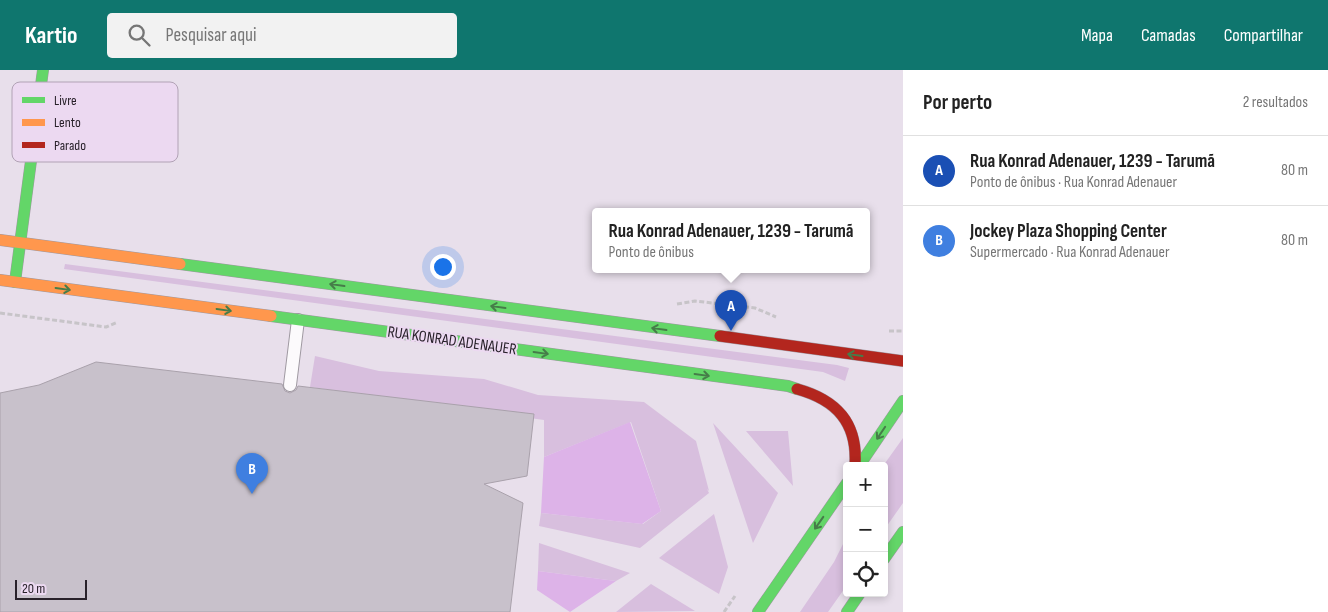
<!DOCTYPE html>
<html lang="pt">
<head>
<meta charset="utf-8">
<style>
  body { margin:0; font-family:"Sofia Sans Condensed",sans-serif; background:#f2f2f2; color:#222 }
  .controls { position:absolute; right:15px; bottom:15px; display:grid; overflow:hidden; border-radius:5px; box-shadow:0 2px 8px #0003 }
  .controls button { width:45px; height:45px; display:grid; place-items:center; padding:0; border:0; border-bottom:1px solid #e0e0e0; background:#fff; color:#222; font:25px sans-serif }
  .scale { position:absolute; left:15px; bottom:12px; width:72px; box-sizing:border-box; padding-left:5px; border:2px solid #28212a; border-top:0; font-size:14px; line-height:18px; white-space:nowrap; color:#28212a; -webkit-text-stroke:4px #ecd9f1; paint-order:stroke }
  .you { position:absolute; left:442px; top:196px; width:18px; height:18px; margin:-12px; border:4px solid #fff; border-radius:50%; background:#1a73e8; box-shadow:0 0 0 8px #1a73e833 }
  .badge { display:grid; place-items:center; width:32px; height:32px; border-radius:50%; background:#0f766e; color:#fff; font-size:16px; font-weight:700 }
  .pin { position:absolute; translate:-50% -41px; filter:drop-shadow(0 1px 2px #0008) }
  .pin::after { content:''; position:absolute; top:26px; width:18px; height:15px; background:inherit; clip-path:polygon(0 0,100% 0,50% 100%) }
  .popup { position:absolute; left:592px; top:138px; width:278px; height:65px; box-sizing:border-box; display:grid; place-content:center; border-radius:5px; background:#fff; filter:drop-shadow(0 1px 4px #0005); font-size:16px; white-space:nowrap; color:#767676 }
  .popup b { font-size:19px; color:#222 }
  .popup::after { content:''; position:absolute; left:50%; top:100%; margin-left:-10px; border:10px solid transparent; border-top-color:#fff }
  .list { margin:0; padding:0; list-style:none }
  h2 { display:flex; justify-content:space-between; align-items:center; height:65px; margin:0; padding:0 20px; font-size:21px }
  h2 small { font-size:16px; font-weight:400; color:#767676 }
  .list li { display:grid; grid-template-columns:32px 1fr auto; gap:15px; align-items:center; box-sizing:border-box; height:70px; padding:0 20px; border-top:1px solid #e0e0e0 }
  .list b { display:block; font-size:19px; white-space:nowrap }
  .list p { margin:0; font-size:16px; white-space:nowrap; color:#767676 }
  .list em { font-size:16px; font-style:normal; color:#767676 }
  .icon { flex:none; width:28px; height:28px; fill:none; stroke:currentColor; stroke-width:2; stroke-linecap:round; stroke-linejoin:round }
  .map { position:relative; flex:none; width:903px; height:542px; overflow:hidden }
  header { display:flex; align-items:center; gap:30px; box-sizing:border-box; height:70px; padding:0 25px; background:#0f766e; color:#fff }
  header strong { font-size:24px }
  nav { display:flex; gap:28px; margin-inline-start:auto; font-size:18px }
  .search { width:350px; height:45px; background:#f2f2f2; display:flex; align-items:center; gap:12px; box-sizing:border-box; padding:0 18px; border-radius:5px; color:#767676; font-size:19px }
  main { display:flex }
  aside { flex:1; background:#fff }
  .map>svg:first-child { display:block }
  .green { fill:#d8bfde }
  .water { fill:#ddb3e8 }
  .building { fill:#c8c1cb; stroke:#a9a1ab }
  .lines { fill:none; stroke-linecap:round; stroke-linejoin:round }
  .lane-casing { stroke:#9e98a0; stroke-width:14 }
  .fast-casing { stroke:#9e98a0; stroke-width:12 }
  .slow-casing { stroke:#9e98a0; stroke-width:12 }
  .jam-casing { stroke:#9e98a0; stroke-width:12 }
  .path { stroke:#c7c4c8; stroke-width:3; stroke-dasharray:5 2.5; stroke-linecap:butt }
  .lane { stroke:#fcfafc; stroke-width:12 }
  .fast { stroke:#63d668; stroke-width:11 }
  .slow { stroke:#ff974d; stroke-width:11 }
  .jam { stroke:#b3261e; stroke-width:11 }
  .oneway { stroke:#467c49 }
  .labels { text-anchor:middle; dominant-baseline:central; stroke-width:4; stroke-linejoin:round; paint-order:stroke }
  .street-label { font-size:16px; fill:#28212a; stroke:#ecd9f1 }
  .key { fill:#ecd9f1; stroke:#b1a2b5; stroke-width:1 }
  .key-label { font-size:14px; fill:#28212a }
</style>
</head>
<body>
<header>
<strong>Kartio</strong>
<div class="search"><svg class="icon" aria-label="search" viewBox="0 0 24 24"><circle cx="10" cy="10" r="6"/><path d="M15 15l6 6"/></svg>Pesquisar aqui</div>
<nav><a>Mapa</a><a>Camadas</a><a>Compartilhar</a></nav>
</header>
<main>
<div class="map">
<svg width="903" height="542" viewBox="0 0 903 542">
  <rect width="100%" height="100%" fill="#e8dfeb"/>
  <path class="green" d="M65,194l772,101 12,3 -4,13 -22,-9 -759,-103z
    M315,286l64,15 105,8 54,16 106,7 52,39 13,50 -2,-2 2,4 -69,55 -101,-22 2,-13 102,11 18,-13 -30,-89 -87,35v-37l-234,-33z
    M713,353l65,70 -25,50z
    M746,361h42l5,55z
    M903,368v65l-19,27 -1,-64z
    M714,444l14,53 -9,27 -60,-36z
    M847,466v49l-19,27h-28l34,-50z
    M539,473l91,30 -14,8 -78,-10z
    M651,514l44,27 -79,1z"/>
  <path class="water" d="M630,352l31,89 -19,13 -101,-11 3,-56z
    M538,501l78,10 -46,31 -33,-22z"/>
  <path class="building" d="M96,292l186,22 3,7 5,2 6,-3 2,-4 236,28 -7,62 -43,8 39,19 -13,109h-510v-219l39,-8z"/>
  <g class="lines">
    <g class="lane-casing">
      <path id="lane" d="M290,315l8,-65"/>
    </g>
    <g class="fast-casing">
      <path id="fast" d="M180,194l540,72
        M15,212l28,-212
        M271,246l517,70 9,3
        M859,396l44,-65
        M884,489l19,-27
        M758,542l89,-129
        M847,542l13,-19"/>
    </g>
    <g class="slow-casing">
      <path id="slow" d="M0,170l180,24
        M0,210l271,36"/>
    </g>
    <g class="jam-casing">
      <path id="jam" d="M720,266l183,25
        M797,319c40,11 61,34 58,77"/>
    </g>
    <path class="path" d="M677,234l18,-3 60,7 21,9
      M0,243l106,14 12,-5
      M889,261h14
      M724,542l11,-16"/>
    <use href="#lane" class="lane"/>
    <use href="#fast" class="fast"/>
    <use href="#slow" class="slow"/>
    <use href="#jam" class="jam"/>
  </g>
  <defs><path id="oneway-shaft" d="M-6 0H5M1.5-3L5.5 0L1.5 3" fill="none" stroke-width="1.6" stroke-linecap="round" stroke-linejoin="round" transform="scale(1.25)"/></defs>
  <g class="oneway">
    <use href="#oneway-shaft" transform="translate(337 215) rotate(-172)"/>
    <use href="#oneway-shaft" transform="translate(63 219) rotate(8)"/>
    <use href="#oneway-shaft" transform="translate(498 237) rotate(-172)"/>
    <use href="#oneway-shaft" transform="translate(224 240) rotate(8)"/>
    <use href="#oneway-shaft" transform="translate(659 259) rotate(-172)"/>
    <use href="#oneway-shaft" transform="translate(541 283) rotate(8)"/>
    <use href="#oneway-shaft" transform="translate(855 285) rotate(-172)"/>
    <use href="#oneway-shaft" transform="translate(702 305) rotate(8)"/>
    <use href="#oneway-shaft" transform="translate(881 363) rotate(124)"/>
    <use href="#oneway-shaft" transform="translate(819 453) rotate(125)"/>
  </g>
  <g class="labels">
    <g class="street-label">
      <text transform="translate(452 271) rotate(8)">RUA KONRAD ADENAUER</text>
    </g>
  </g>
  <rect x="12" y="12" width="166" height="80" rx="8" class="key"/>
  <rect x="22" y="27" width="23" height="6" fill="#63d668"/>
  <rect x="22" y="49" width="23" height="7" fill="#ff974d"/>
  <rect x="22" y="72" width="23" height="6" fill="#b3261e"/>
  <g class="key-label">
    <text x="54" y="35">Livre</text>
    <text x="54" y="57">Lento</text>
    <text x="54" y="80">Parado</text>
  </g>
</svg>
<div class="controls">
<button>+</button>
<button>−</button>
<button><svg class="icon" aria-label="locate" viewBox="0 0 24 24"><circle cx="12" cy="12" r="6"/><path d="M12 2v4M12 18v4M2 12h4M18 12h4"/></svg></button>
</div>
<div class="scale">20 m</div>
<div class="you"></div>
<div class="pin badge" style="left:731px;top:261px;background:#1a4fb4">A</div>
<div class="popup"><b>Rua Konrad Adenauer, 1239 - Tarumã</b>Ponto de ônibus</div>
<div class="pin badge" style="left:252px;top:424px;background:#3f7fe0">B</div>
</div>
<aside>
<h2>Por perto<small>2 resultados</small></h2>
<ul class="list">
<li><span class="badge" style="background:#1a4fb4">A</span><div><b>Rua Konrad Adenauer, 1239 - Tarumã</b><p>Ponto de ônibus · Rua Konrad Adenauer</p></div><em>80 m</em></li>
<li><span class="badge" style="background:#3f7fe0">B</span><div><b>Jockey Plaza Shopping Center</b><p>Supermercado · Rua Konrad Adenauer</p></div><em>80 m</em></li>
</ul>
</aside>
</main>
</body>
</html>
